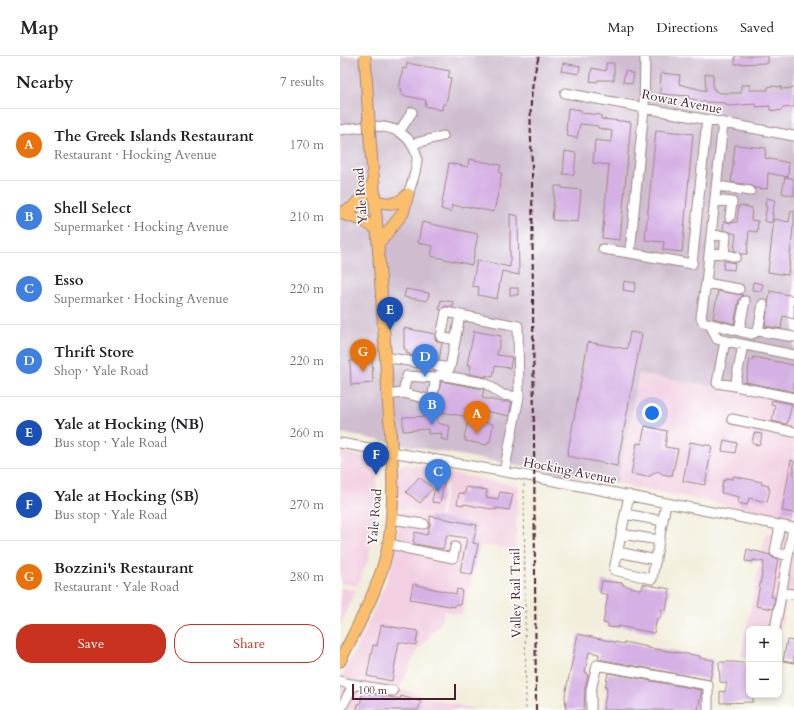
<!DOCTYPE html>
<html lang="en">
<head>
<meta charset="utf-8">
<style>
  body { margin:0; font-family:Cardo,serif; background:#f2f2f2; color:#202124 }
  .controls { position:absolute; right:12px; bottom:12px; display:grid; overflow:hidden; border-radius:8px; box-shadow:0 2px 6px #0003 }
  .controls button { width:36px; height:36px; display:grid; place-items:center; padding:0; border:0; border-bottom:1px solid #e0e0e0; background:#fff; color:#202124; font:20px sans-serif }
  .scale { position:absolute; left:12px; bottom:10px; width:104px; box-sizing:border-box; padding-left:4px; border:2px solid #4a1f2b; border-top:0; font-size:11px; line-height:14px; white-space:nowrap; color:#4a1f2b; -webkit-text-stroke:3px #fff; paint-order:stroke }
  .you { position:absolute; left:312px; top:357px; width:14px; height:14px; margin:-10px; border:3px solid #fff; border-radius:50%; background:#1a73e8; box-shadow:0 0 0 6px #1a73e833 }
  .badge { display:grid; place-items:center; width:26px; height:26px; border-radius:50%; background:#c8321e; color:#fff; font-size:13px; font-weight:700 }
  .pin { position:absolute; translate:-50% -33px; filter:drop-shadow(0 1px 2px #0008) }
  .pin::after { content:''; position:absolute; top:21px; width:14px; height:12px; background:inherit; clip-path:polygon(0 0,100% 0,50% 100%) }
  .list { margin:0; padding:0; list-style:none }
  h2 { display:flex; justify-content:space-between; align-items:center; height:52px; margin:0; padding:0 16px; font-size:17px }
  h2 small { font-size:13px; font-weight:400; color:#757577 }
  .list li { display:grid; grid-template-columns:26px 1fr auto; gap:12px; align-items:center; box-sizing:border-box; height:72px; padding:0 16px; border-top:1px solid #e0e0e0 }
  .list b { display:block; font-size:15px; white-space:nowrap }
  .list p { margin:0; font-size:13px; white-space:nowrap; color:#757577 }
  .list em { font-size:13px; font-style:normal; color:#757577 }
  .actions { display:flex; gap:8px; padding:12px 16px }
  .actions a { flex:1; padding:9px 0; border:1px solid #c8321e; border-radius:16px; text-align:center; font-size:14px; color:#c8321e }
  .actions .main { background:#c8321e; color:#fff }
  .map { position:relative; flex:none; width:454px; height:654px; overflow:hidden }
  header { display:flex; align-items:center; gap:24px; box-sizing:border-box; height:56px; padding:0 20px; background:#fff; border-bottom:1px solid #e0e0e0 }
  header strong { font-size:19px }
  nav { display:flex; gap:22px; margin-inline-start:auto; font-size:14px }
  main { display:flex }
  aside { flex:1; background:#fff }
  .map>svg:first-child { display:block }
  .built { fill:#f2cfe1 }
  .industrial { fill:#cfbdcf }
  .building { fill:#d5b0e4 }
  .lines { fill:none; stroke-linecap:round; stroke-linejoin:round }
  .minor-casing { stroke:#9e8683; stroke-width:11 }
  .major-casing { stroke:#9e8683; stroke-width:13 }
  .path { stroke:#9e8683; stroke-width:1; stroke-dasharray:3 3; stroke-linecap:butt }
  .minor { stroke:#fff; stroke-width:9 }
  .major { stroke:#fabe6d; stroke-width:11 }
  .rail { stroke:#4a1f2b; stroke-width:2; stroke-dasharray:6 3; stroke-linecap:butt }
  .major-bridge-casing { stroke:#9e8683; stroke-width:13; stroke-linecap:butt }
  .major-bridge { stroke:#fabe6d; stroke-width:11 }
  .labels { text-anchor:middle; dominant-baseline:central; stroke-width:3; stroke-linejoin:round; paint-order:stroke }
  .street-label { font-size:13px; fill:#4a1f2b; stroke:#fff }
</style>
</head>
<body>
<header>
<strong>Map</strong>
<nav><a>Map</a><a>Directions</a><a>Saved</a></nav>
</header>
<main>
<aside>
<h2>Nearby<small>7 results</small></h2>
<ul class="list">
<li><span class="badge" style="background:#e8710a">A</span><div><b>The Greek Islands Restaurant</b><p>Restaurant · Hocking Avenue</p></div><em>170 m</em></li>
<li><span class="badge" style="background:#3f7fe0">B</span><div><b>Shell Select</b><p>Supermarket · Hocking Avenue</p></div><em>210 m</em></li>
<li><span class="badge" style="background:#3f7fe0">C</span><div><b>Esso</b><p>Supermarket · Hocking Avenue</p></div><em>220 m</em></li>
<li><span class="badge" style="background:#3f7fe0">D</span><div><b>Thrift Store</b><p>Shop · Yale Road</p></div><em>220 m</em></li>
<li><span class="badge" style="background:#1a4fb4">E</span><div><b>Yale at Hocking (NB)</b><p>Bus stop · Yale Road</p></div><em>260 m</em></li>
<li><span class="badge" style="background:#1a4fb4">F</span><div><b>Yale at Hocking (SB)</b><p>Bus stop · Yale Road</p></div><em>270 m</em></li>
<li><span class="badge" style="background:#e8710a">G</span><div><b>Bozzini's Restaurant</b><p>Restaurant · Yale Road</p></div><em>280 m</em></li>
</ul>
<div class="actions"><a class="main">Save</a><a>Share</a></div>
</aside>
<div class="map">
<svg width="454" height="654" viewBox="0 0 454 654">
  <rect width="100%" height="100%" fill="#fff"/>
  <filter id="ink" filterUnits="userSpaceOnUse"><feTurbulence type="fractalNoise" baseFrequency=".025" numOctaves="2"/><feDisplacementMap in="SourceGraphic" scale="8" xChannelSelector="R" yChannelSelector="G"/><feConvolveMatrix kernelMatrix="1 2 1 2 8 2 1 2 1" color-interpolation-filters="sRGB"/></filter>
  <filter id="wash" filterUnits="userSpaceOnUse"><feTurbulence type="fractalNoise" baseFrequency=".012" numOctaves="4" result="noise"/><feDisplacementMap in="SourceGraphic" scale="16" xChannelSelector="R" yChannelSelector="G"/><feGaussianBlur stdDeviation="0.9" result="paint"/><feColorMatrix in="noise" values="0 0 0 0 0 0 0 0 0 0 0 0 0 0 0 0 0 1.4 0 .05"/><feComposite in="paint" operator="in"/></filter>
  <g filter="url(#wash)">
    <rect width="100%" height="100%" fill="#f2eedb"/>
    <path class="built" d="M299,318l155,25v119l-177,-34z
      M0,396l34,7 3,7v34l-8,58 -12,28 -17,-3z
      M64,408l43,6 -8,46 -42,-8v-38l3,-4z
      M109,417l70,13 -4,63 -35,-4 -18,70 -18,-4 -4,13 -22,26 -19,39 78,21h-137v-30l25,-50 21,-47 11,-43 3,-29 42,6z
      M426,476l28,7v59l-7,-1 -8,43v-11h-30v29l-8,-2z
      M0,532l16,2 -16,34z"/>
    <path class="industrial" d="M0,0h454v343l-155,-25 -22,110 -277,-51z"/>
    <g id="blocks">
      <path class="building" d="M395,0h33v7l-33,1z
        M67,7l43,8 -2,6 3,1 -5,26h-3l-1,6 -17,-4 1,-6 -25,-5 1,-6h-3l4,-21 3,1z
        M223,7l17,3 -1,8 -18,-3z
        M266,7h8v17h-16l-1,2 -7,-1 2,-13 14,3z
        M285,15l5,1v1l4,1 -2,10 -9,-2z
        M321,17l19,2 -1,9 27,7 -1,-17h8v15h2v2l6,2h20v-8h9v5h18v-3l4,-1 9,1v2l13,-1v19l-12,1v2l-6,1 -6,-1v-4l-14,1v-3l-26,2 -4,-1v-2l-20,-1 -18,-4 1,-2 -29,-2z
        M228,52l13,2v3l20,2v4l30,3 -11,118 -18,-2 7,-73 -16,-2 2,-23 16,2 1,-11 -14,-3v-2l-18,-2 -3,14 -10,-2 1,-5h-2z
        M316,74l37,4 -11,118 -19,-2 1,-8 -19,-2z
        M395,89l31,3 -1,10 24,5 -1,14 -20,-4 -1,16 -12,-1 -4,-3 -20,-3z
        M225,95l11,2 -2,22 -11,-1z
        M129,103l32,6 -2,8h3l-8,39 -30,-6v1l-12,-2 -1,7 -10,-3 8,-46 19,4z
        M445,121l9,2v17l-12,-3z
        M215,130h7v2l19,2 -3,32 -26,-2z
        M426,142l9,2 -3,14h1l-1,9 -8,-2 3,-15h-2z
        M399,149l13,3 -1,12 7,1 -1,11 -8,-1 -2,23h-6l-7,-4 2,-16 -13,-4 1,-9 6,2 7,-1z
        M451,154l3,1v16h-1l-5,48 -20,-3 6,-53 15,3z
        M170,158l8,2 1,59 -17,-4 -5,28 -19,-4 1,-8 -7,-1 5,-26 33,7z
        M82,166l56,12 -6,31 -41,-9 2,-10 -15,-3z
        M384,205l11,2 -1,7 -11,-1z
        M284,225l12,2 -2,9 -11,-2z
        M413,226l10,2 -2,7 -9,-1z
        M170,232h8v7h-8z
        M66,233l23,4 -2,8 -23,-4z
        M378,235l25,4 -4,5 -5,24 -21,-6z
        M430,235l24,5v23l-11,-3 -2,13 -16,-3z
        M101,244l13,2 -1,5 -8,-1 -4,4 -2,-1z
        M64,272l31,6v5l2,2 5,2 -3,17 -30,-5 1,-1 -4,-1 1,-3 -3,-1z
        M134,275l27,5 -4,19 15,2 -2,11 -15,-2 -2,11 -7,-2v2l-17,-3 2,-9h-4z
        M290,276l12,2 -25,132 -50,-10 21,-114 39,7z
        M413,301l41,8v27l-48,-10 4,-23 3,1z
        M32,303l1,24 -22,2 -1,-24z
        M101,325l42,8h1l-2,9 20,4h10l-3,14 -29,-6 -2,11 15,3 -3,18h-2l-1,3 -22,-4 1,-3h-2l5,-21 -34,-6z
        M432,344l20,4 -5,20 -15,-3 3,-16 -4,-1z
        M97,360v7l13,3 -2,15 -7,-2 1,-6 -14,1v-5l-25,2v-14z
        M305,370l22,5 -2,16 13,2 -6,27 -10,-2 -4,-3 -10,6 -17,-3 6,-31 4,1z
        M414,377l8,1 -2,10 -2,1 -6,-2z
        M384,384l13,3 -2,10 -13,-2z
        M350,386l22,4 -7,39 -22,-4z
        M451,404l3,1v52l-12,-2z
        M393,420l29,6 -1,2 8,2 -1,3h2l-3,13 -18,-4 -2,7 -9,-2 1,-6 -18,-4 2,-13 2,1 1,-3 7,1z
        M79,421l14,11 -13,15 -14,-11z
        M96,425l8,1 -4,21 -8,-1z
        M126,431l21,3 -1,7 12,2 2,-7 13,2 -4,16 -13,-2v2l-32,-6v1l-7,-1 2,-11 6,1z
        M90,460l47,9 -4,18 5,1 -6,31 -12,-3 7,-34 -20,-3 -4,14 -28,-5 -2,-3 2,-9 12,3 3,-10z
        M407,493l23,6 3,3 5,1 -7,38h4l-2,12 -17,-3 8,-44 -11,-2v2l-8,-1z
        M262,525l21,2v2l19,5 1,-6 27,5 -4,21 -4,-1 -2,10 -3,-1 -3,15 -36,-7v2l-10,-1v-3l-5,-1 5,-28 -8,-2z
        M73,528l43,10 1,-5 5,1 -2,15 -5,-1v3l-45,-8z
        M41,569l37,6 -2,14 -17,-3 -7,39 -25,-5 6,-31 4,1z
        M238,578l46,10v-2l24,5v1l52,8v2l14,2 -4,20 -112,-21 1,-5 -10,-2 -4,20h2l-1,2 2,1 -3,14 -1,21h-18l-1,-15z
        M447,584l7,1v22l-11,-2z
        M379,606h15l15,2v31h4v7l-33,1v-12l5,1 2,-9 -7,-1z
        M268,617l94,17 -4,20h-95l4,-21 -2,-1z
        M23,636l37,7 1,-3 20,6 -3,8h-61l1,-6h2z"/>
    </g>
  </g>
  <g filter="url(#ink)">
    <use href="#blocks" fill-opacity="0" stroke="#9e8683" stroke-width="1"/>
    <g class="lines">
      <g class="minor-casing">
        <path id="minor" d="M305,0l-1,52 -14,145 62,11 15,-144
          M225,37l229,43
          M383,67l-17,160 -5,34 2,5 36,9 6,-30
          M0,74c22,-3 51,-10 68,9 4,5 8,12 9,19 0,13 -5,25 -9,36
          M59,76l13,-20
          M72,88l31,-8
          M377,130l33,5
          M375,144l17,2 -2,15
          M263,193l27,4
          M370,197l14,1 2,-18 -15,-1
          M384,198l12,3
          M366,227l33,6
          M370,268l7,15 77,16
          M399,275l13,3 6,-3 5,-27
          M418,275l36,6
          M115,284l-14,-3 5,-25 14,3
          M385,285l-8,42 18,3
          M403,289l-8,41 59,12
          M45,301l65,11 10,-53 58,11 1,71
          M94,322l6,-3 45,8 18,12 16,2 -15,75
          M47,339l16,-2 4,-17 27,2 1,5 -3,17 -29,-7
          M392,363l62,13
          M0,387l194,34 260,51
          M289,439l-15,75 38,9 14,-76
          M285,458l38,7
          M51,463l33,5
          M440,469l-5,27 13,4
          M281,478l38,6
          M48,487l17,5 48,10 2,-11
          M278,496l38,8
          M442,537l12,1
          M435,573l18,-101
          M0,625l5,2 48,8
          M0,654l14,-26
          M251,654v-20l6,-25 111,20v25"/>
      </g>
      <g class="major-casing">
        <path id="major" d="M36,145c15,3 20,5 32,-7
          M0,157l12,-5 22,-25
          M0,157l22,7 15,9
          M38,188l25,-31 5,-19
          M0,605c19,-38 42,-77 49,-120 8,-52 1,-107 -2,-160 -5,-80 -10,-161 -17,-242"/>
      </g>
      <path class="path" d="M184,428l2,226"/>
      <use href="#minor" class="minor"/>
      <use href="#major" class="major"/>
      <path class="rail" d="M196,654l-4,-541c-1,-41 -5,-73 7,-113"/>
      <g class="major-bridge-casing">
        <path id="major-bridge" d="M25,0l5,83"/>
      </g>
      <use href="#major-bridge" class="major-bridge"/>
    </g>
  </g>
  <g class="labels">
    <g class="street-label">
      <text transform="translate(342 46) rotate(11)">Rowat Avenue</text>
      <text transform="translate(21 140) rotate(-94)">Yale Road</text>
      <text transform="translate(230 415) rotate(11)">Hocking Avenue</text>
      <text transform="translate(35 461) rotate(-85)">Yale Road</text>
      <text transform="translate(176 537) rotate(-91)">Valley Rail Trail</text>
    </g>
  </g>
</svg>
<div class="controls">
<button>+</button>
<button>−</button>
</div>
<div class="scale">100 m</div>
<div class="you"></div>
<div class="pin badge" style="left:137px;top:378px;background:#e8710a">A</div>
<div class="pin badge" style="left:92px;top:369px;background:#3f7fe0">B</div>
<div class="pin badge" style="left:98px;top:436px;background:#3f7fe0">C</div>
<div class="pin badge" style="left:85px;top:321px;background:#3f7fe0">D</div>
<div class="pin badge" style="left:50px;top:274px;background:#1a4fb4">E</div>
<div class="pin badge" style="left:36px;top:419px;background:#1a4fb4">F</div>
<div class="pin badge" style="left:23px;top:316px;background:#e8710a">G</div>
</div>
</main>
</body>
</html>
